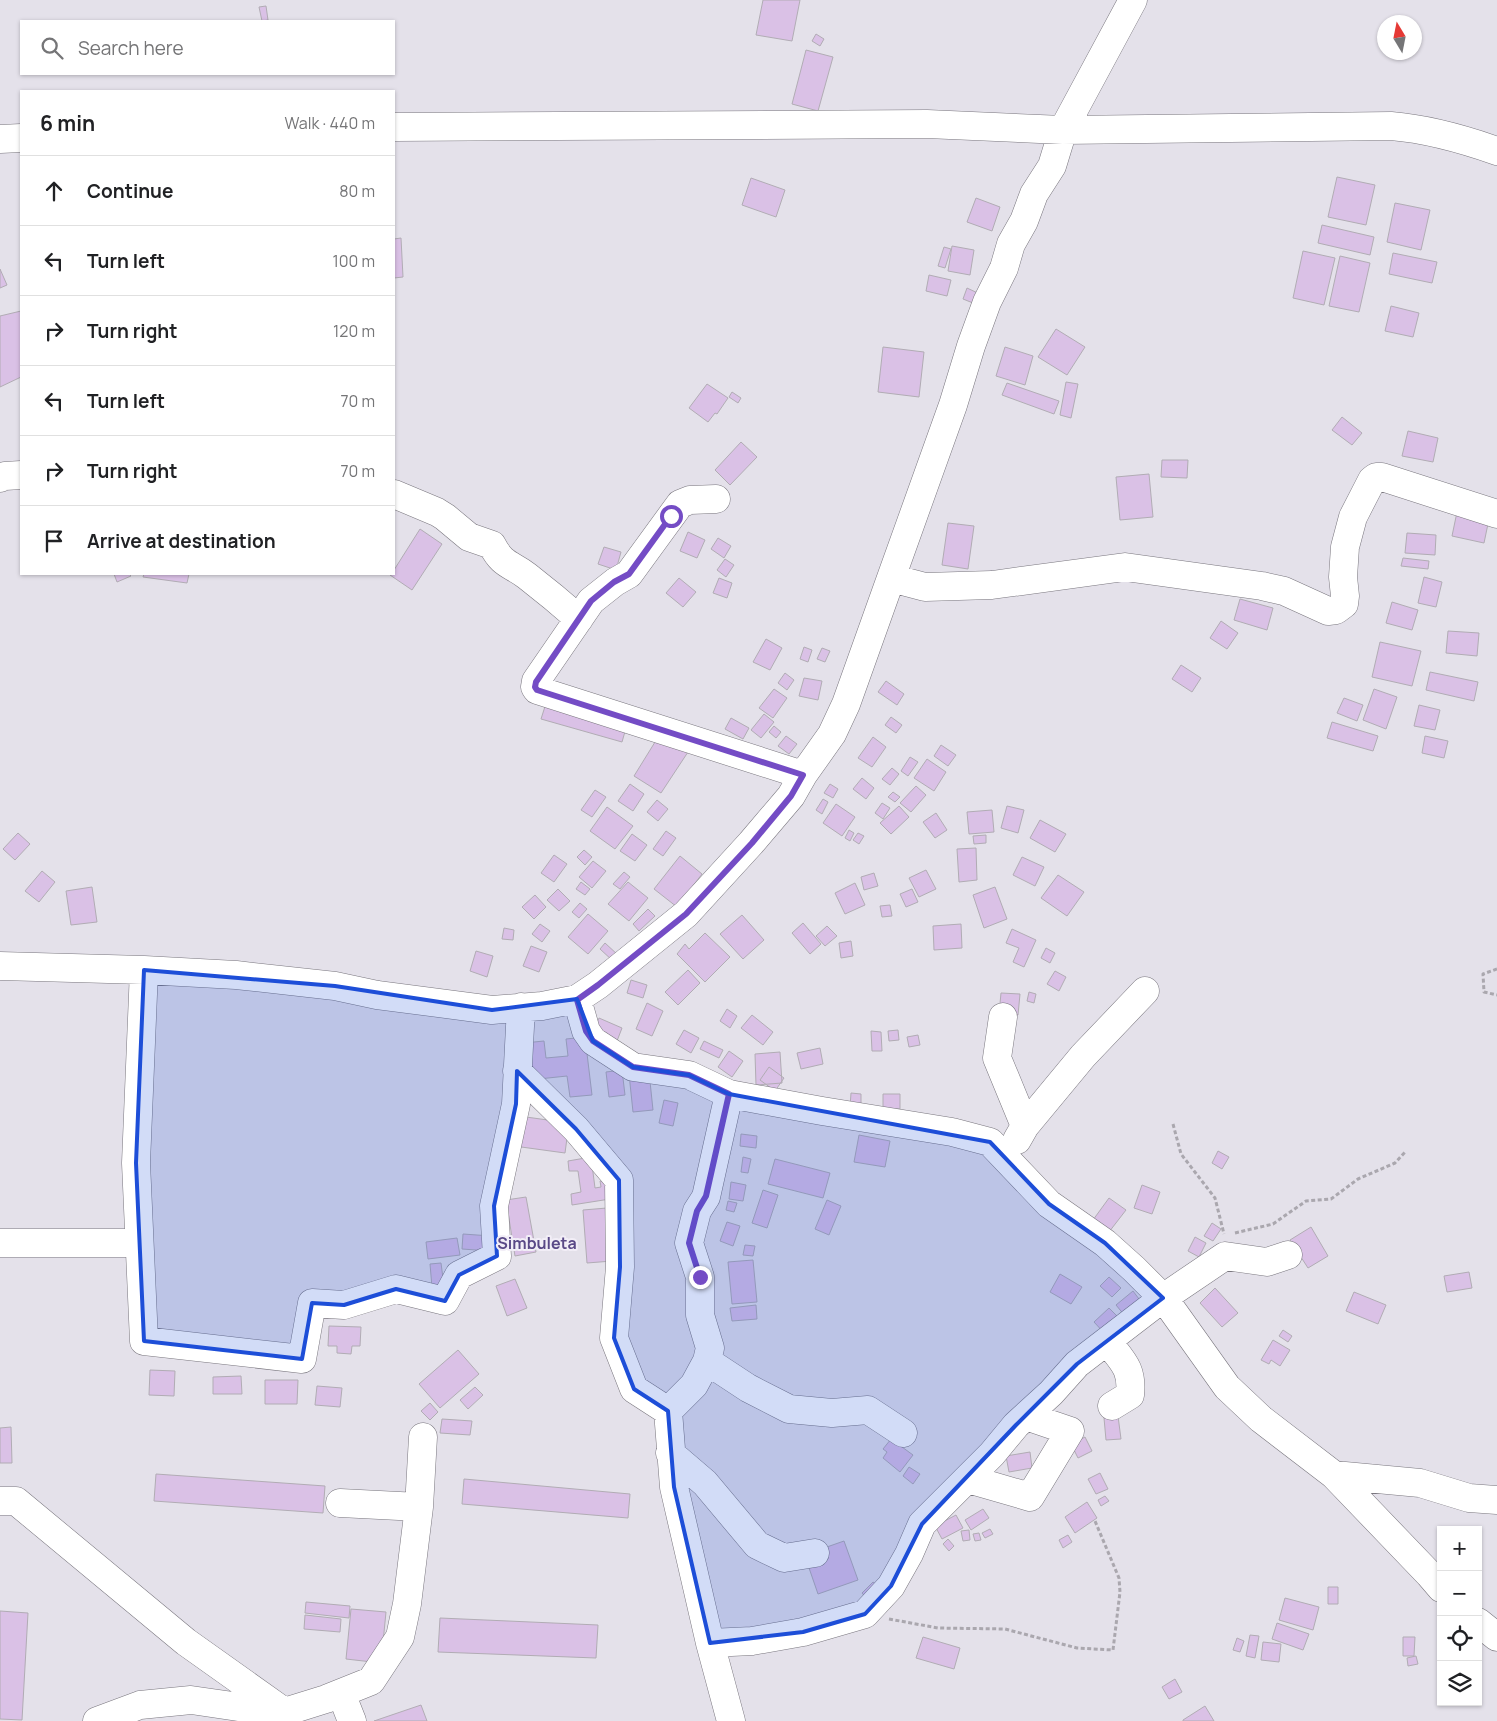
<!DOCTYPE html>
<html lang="en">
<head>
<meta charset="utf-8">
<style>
  body { margin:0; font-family:Manrope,sans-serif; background:#f6f6f6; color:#202124 }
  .controls { position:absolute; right:15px; bottom:15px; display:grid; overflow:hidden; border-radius:0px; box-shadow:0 1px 4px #0004 }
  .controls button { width:45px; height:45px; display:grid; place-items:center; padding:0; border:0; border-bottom:1px solid #e0e0e0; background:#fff; color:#202124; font:25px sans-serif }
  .compass { position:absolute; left:1377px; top:15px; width:45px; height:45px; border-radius:50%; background:#fff; box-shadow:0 1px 4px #0004; rotate:350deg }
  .stop { position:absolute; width:15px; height:15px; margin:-11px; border:4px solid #744cc5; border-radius:50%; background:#fff }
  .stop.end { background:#744cc5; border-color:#fff; box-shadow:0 1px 5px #0008 }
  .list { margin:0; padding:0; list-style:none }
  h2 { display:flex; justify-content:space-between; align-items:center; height:65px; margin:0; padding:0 20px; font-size:21px }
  h2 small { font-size:16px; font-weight:400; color:#757577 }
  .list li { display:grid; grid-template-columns:32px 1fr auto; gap:15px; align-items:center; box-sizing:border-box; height:70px; padding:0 20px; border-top:1px solid #e0e0e0 }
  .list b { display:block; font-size:19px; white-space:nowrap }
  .list em { font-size:16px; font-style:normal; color:#757577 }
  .icon { flex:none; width:28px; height:28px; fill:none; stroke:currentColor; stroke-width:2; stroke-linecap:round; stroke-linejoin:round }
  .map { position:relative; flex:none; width:1497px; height:1721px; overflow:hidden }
  .search { position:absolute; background:#fff; box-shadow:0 1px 4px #0004; left:20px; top:20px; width:375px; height:55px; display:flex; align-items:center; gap:12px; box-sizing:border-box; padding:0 18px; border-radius:0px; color:#757577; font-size:19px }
  .panel { position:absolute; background:#fff; box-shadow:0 1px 4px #0004; left:20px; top:90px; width:375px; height:485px; border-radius:0px }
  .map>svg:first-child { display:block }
  .building { fill:#dac1e6; stroke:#b1acb4 }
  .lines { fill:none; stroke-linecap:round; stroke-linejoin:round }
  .minor-casing { stroke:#79767e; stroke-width:29 }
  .path { stroke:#aaa7ae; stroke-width:3; stroke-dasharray:4 2.5; stroke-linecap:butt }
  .minor { stroke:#fff; stroke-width:28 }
  .route { stroke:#744cc5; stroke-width:6 }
  .marked { fill:#1d4ed8; fill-opacity:0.2; stroke:#1d4ed8; stroke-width:4; stroke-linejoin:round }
  .labels { text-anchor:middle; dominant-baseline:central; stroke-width:4; stroke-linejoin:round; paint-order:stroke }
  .quarter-label { font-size:16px; font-weight:bold; fill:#5a4987; stroke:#f2eef7 }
</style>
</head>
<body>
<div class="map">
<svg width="1497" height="1721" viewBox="0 0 1497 1721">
  <rect width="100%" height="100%" fill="#e4e1ea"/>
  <path class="building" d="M763,0h37l-8,41 -36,-6z
    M266,6l2,14 -6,1 -3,-14z
    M816,34l8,5 -4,7 -8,-5z
    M806,50l27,7 -15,54 -26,-7z
    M1337,177l38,8 -9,40 -38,-8z
    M751,178l34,12 -9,27 -34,-12z
    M976,198l24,9 -8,24 -25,-9z
    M1395,203l35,7 -9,40 -34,-8z
    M1322,225l52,12 -4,18 -52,-12z
    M401,238l2,39 -9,1v-39z
    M952,246l22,4 -4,25 -22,-4z
    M944,247l7,2 -6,19 -7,-2z
    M1303,251l32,7 -11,47 -31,-7z
    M1393,253l44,9 -5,21 -43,-9z
    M1340,256l30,7 -11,49 -30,-6z
    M0,269l7,16 -7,3z
    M929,275l22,5 -4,16 -21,-5z
    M967,288l15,7 -4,10 -15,-6z
    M1391,306l28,7 -6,24 -28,-6z
    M21,311v66l-21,10v-71z
    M1056,329l29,18 -18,28 -29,-18z
    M883,347l41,5 -5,45 -41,-5z
    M1005,347l28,9 -8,29 -29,-9z
    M1066,382l12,2 -7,34 -11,-3z
    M1007,383l52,18 -5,13 -52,-19z
    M707,384l21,14 -11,16 -2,-1 -7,9 -19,-14z
    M732,392l9,6 -3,5 -9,-6z
    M1342,417l20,16 -10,12 -20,-15z
    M1408,431l30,7 -5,24 -31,-6z
    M741,442l16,15 -27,28 -15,-15z
    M1162,460h26l-1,18 -26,-1z
    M1149,474l4,43 -33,3 -4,-43z
    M1457,512l32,7 -5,24 -32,-7z
    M948,523l26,3 -6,43 -26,-4z
    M420,529l22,15 -30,46 -22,-15 4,-1v-4z
    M688,532l17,8 -8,18 -17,-7z
    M1407,533l29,2 -1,20 -30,-2z
    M718,538l13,8 -7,12 -13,-9z
    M604,547l17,5 -5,18 -18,-6z
    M1403,558l26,3 -1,8 -27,-3z
    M725,559l9,6 -8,12 -9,-7z
    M114,574h15l2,2 -14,6z
    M144,574h45l-2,9 -44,-6z
    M1424,577l18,5 -6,25 -18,-4z
    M679,578l17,14 -13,15 -17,-14z
    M719,578l13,5 -5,15 -14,-5z
    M1240,599l33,9 -6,22 -33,-10z
    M1392,602l26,8 -6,20 -26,-7z
    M1221,621l17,12 -11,16 -17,-11z
    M1448,631l31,2 -2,23 -31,-3z
    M766,639l16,9 -12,22 -17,-8z
    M1380,642l41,9 -9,35 -40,-9z
    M804,647l8,3 -4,12 -8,-3z
    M822,648l8,3 -5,11 -8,-3z
    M1181,665l20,13 -9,14 -20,-13z
    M1430,672l48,10 -4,19 -48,-11z
    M785,673l9,7 -7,10 -9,-7z
    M804,678l18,3 -4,19 -19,-4z
    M886,681l18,13 -7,11 -19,-13z
    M774,689l13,9 -14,20 -14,-10z
    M1374,689l23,8 -11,32 -23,-9z
    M548,697l80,24 -6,21 -81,-23z
    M1344,698l19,7 -6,16 -20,-8z
    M1419,705l21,5 -5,20 -21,-4z
    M764,714l10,8 -13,16 -10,-8z
    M891,717l11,8 -6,8 -11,-8z
    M731,718l18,10 -6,11 -18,-10z
    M1332,722l46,14 -5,15 -46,-13z
    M774,726l7,6 -5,6 -7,-6z
    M660,734l28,18 -27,41 -27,-17z
    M786,736l11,8 -8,10 -11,-8z
    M1425,736l23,5 -4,17 -22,-5z
    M873,737l13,10 -14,20 -14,-9z
    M941,745l15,10 -8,11 -14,-10z
    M910,757l8,5 -10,14 -7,-5z
    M927,759l19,13 -12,19 -20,-13z
    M892,768l7,6 -9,11 -8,-6z
    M862,778l12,10 -8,11 -13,-10z
    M630,784l14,10 -11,17 -15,-10z
    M830,784l8,5 -5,9 -9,-5z
    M916,786l10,9 -15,17 -11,-9z
    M595,790l11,7 -14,20 -11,-7z
    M893,792l7,5 -5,5 -7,-5z
    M823,799l5,3 -6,12 -6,-4z
    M657,800l11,9 -10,12 -11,-9z
    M882,803l8,5 -7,11 -8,-6z
    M836,804l19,13 -13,19 -19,-13z
    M899,806l10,11 -18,17 -11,-11z
    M1007,806l17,4 -6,23 -17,-5z
    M607,807l26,19 -18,23 -25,-18z
    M992,810l2,22 -25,2 -2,-22z
    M936,813l11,17 -12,8 -12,-16z
    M1040,820l26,14 -11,18 -25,-14z
    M849,830l5,3 -4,8 -5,-3z
    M666,831l10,7 -13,18 -10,-7z
    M18,833l12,11 -15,16 -12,-11z
    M858,833l6,3 -5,8 -6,-4z
    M632,834l15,11 -12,16 -15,-10z
    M986,835v8l-12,1 -1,-8z
    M976,848l1,32 -18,2 -2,-33z
    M584,850l8,7 -7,8 -8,-8z
    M554,855l13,9 -13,18 -13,-9z
    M680,856l22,18 -25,33 -23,-18z
    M1022,857l22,10 -9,19 -22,-11z
    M593,861l13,10 -14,17 -13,-11z
    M926,870l10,19 -17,8 -10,-19z
    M42,871l13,11 -16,20 -14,-11z
    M624,872l6,5 -10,12 -7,-5z
    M874,873l4,13 -14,4 -3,-13z
    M1058,875l26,17 -17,24 -26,-18z
    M581,882l9,7 -5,6 -9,-6z
    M628,882l20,16 -19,23 -21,-17z
    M855,883l10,22 -20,9 -10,-21z
    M92,887l5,35 -26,3 -5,-34z
    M995,887l12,32 -23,9 -11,-33z
    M558,889l12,12 -11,10 -12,-11z
    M912,889l6,13 -12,5 -6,-13z
    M535,895l11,12 -12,12 -12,-12z
    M580,903l7,6 -8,9 -7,-6z
    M890,905l2,11 -10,1 -2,-11z
    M648,909l7,7 -16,15 -6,-7z
    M588,914l20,17 -20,23 -20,-17z
    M742,915l22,25 -21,19 -23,-25z
    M803,923l18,21 -11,10 -18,-21z
    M540,924l10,7 -8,11 -10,-8z
    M961,924l1,24 -28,2 -1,-24z
    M827,926l10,10 -12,10 -9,-10z
    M504,928l10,2 -1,10 -11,-1z
    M1012,929l24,11 -12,27 -11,-5 6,-14 -13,-5z
    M705,933l25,24 -25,25 -28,-28 8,-10 4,5z
    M851,941l2,15 -12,2 -2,-15z
    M605,943l13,12 -5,6 -13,-12z
    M531,946l16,6 -8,20 -16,-6z
    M1046,948l9,5 -5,10 -9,-5z
    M476,951l17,5 -6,21 -17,-6z
    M688,970l12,13 -22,22 -13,-13z
    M1055,971l11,6 -7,14 -12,-7z
    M631,980l16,5 -4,13 -16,-5z
    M1029,992l7,2 -2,9 -7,-2z
    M1001,993l19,1 -2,21 -19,-1z
    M647,1003l16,8 -11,25 -16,-7z
    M727,1009l10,7 -7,12 -10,-7z
    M752,1015l21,17 -10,13 -22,-17z
    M599,1018l23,10 -5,13 -24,-9z
    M684,1030l15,8 -8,15 -15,-9z
    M898,1030l1,10 -10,1 -1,-10z
    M871,1031l10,1 1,19h-10z
    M918,1035l2,10 -11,2 -2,-10z
    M585,1037l7,58 -22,2 -3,-21 -38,4 -5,-37 20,-2 2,17 22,-2 -2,-17z
    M704,1041l19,9 -4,8 -19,-9z
    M820,1048l3,16 -22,5 -4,-16z
    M729,1051l14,10 -11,16 -14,-10z
    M780,1052l2,31 -26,2 -1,-31z
    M769,1067l15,11 -9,13 -15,-11z
    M622,1070l3,25 -16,2 -3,-25z
    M649,1072l4,38 -20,2 -4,-38z
    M851,1093l10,1v14l-11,-1z
    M883,1094h17v15h-17z
    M664,1100l14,3 -5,23 -14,-3z
    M519,1116l50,7 -4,30 -51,-7z
    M741,1134l16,2 -1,12 -16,-2z
    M859,1135l31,6 -5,26 -31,-5z
    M1218,1151l11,6 -7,12 -10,-6z
    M591,1157l4,31 6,-1 -1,-6h8l2,18 -38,6 -1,-11 10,-2 -3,-21h-9l-1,-10z
    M743,1157l8,2 -3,14 -7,-1z
    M775,1159l55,14 -7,25 -55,-14z
    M731,1182l15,3 -3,16 -14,-2z
    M1142,1185l18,7 -8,22 -18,-6z
    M763,1190l15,5 -11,33 -15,-5z
    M526,1197l10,55 -21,4 -9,-56z
    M1109,1198l17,12 -17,22 -16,-12z
    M827,1200l14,6 -12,29 -14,-6z
    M728,1201l9,2 -3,9 -8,-2z
    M607,1208l5,53 -25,2 -4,-53z
    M727,1222l13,4 -7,20 -13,-5z
    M1212,1223l9,6 -8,12 -9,-5z
    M1311,1227l17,29 -20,12 -18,-28z
    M463,1234l28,2 -1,15 -28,-2z
    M1195,1237l11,6 -7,14 -11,-6z
    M457,1238l3,17 -32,4 -2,-17z
    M745,1245l10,1 -2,10 -10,-1z
    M753,1260l4,42 -25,2 -4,-42z
    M441,1263l3,23 -12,1 -2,-23z
    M1469,1272l3,16 -25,4 -3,-16z
    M1060,1274l22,13 -11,17 -21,-12z
    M1109,1277l12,11 -9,9 -12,-11z
    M515,1279l12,29 -20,8 -11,-30z
    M1215,1288l23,25 -16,14 -22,-24z
    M1133,1291l9,12 -17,13 -9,-11z
    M1354,1292l32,13 -8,19 -32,-13z
    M756,1305l1,14 -25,2 -2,-13z
    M1109,1308l12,12 -15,15 -12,-13z
    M329,1326l32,1 -1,19h-8l-1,8 -14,-1v-7h-9z
    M1283,1330l9,6 -4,6 -9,-6z
    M1273,1340l17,10 -10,16 -9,-6 -2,4 -8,-4z
    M458,1350l21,24 -39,34 -21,-24z
    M150,1370l25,1 -1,25 -25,-1z
    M241,1376l1,18h-29v-17z
    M265,1380h33l-1,24h-32z
    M317,1386l25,2 -2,19 -25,-2z
    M475,1387l8,8 -15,14 -8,-9z
    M430,1403l8,9 -8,8 -9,-9z
    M1118,1416l3,23 -15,1 -2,-22z
    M442,1419l30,2 -2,14 -30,-2z
    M11,1427l1,36h-12v-35z
    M1085,1437l7,14 -14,7 -7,-14z
    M891,1439l22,16 -13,17 -17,-14 4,-6 -4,-3z
    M1030,1452l2,16 -23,4 -3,-16z
    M909,1467l11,7 -7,10 -10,-8z
    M1100,1473l8,16 -12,5 -8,-15z
    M156,1474l169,12 -2,27 -169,-12z
    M464,1479l166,15 -2,24 -166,-14z
    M1105,1496l4,5 -8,5 -3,-6z
    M1087,1502l10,16 -22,15 -10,-16z
    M983,1509l6,9 -18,12 -6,-10z
    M956,1515l7,13 -21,11 -7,-13z
    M990,1529l3,5 -8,4 -3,-5z
    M969,1530l1,10 -7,1 -2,-10z
    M979,1533l2,7 -6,1 -2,-7z
    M1068,1535l4,7 -9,6 -4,-8z
    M948,1539l6,7 -5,5 -6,-7z
    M844,1541l14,39 -40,14 -10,-29 16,-17z
    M873,1582l11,8 -13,14 -9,-11z
    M1328,1587h10v17h-10z
    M1285,1598l34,9 -6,23 -34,-10z
    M306,1602l44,4 -1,12 -44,-5z
    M351,1609l35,3 -5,51 -35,-4z
    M0,1611l28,2 -6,107 -22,-1z
    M305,1615l36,4 -1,13 -36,-3z
    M440,1618l158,7 -2,33 -158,-6z
    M1277,1623l32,11 -6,16 -31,-11z
    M1250,1635l9,1 -4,22 -9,-2z
    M923,1637l37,11 -6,21 -38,-11z
    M1403,1637h12l-1,19h-11z
    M1237,1638l7,3 -4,11 -7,-2z
    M1263,1642l18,2 -2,18 -18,-2z
    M1416,1656l2,8 -10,2 -1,-8z
    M1175,1679l7,13 -13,7 -7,-12z
    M421,1705l6,16h-53z
    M1205,1706l9,15h-31v-1z"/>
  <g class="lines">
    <g class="minor-casing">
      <path id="minor" d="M394,127l533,-3 136,6 328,-4c37,3 72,13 106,25
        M0,139l21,-1
        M0,478l5,-2 16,-1
        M394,494l43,18 8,5 24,20 23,8c11,21 18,18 35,31 18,14 35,28 52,43
        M716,499l-26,1 -10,4 -51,70 -14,8 -24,19 -55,80 -1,6 2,3 266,85
        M891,578l34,9 67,-2 133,-18 137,19 22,5 44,20 8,-1 8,-6 1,-8 -2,-19 2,-30 8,-30 19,-37 4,-3h6l115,37
        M0,966l144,4 92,5 99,11 42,9 115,15 50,-4 35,-7 21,-14 88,-71 65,-71 40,-47 12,-21 29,-41 14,-30 45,-126 62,-173 18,-59 16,-44 17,-34 7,-24 13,-23 10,-27 18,-28 11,-36 70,-130
        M144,970l-8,193 8,178 158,18 10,-56 32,2 52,-16 49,12 14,-26 38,-19 -3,-50 22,-102 5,-97
        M577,999l9,32 7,10 40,26 56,8 40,19 93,17 130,21 38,10 59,62 56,39 29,26 31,31 62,87 34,32 73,56 95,99 12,14
        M1003,1017l-6,41 28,68 -8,14
        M517,1071l59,58 43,51 1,87 -6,71 20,51 34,22
        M729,1094l-23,103 -9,14 -8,32 11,34v38l10,33 -3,13 -13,24 -26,26 6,76 36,156 21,78
        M1025,1126l58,-70 62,-65
        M0,1243h139
        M1107,1341c15,20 26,27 23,54l-18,11
        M707,1361l41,27 41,21 43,4 36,-3 35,23
        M670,1453l35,30 52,62 27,13 31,-5
        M1334,1475l86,8 49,15 28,2
        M968,1479l62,18 40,-66 -44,-15
        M0,1501h16l170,141 97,69
        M340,1503l79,4
        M1478,1622l19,15
        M710,1643l42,-2 51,-9 62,-18 26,-28 18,-32 13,-30 70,-70 24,-29 35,-32 26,-29 86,-66 62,-42 42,6 21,-7
        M341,1693l11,28
        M97,1721l43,-16 51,-5 82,12h11l42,-13 45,-18 29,-44 7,-33 12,-97 4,-70"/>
    </g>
    <path class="path" d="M1497,969l-14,5 1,18 13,3
      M1173,1124l8,30 34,44 9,36
      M1235,1233l38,-9 33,-23 25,-2 27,-20 37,-16 11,-12
      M889,1619l49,9 67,1 72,19 36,2 7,-58 -1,-14 -24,-57"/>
    <use href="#minor" class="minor"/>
  </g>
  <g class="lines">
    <path class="route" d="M671,516l-42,58 -15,8 -23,19 -55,81 -1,5 2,3 266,85 -12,21 -39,47 -66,71 -88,71 -21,15 9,31 7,10 40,26 56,8 40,19 -23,102 -9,15 -8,32 11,34"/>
  </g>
  <path class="marked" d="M144,970l191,16 157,24 85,-11 16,42 40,26 56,8 40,19 261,48 59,62 56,39 58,55 -86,66 -61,61 -94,99 -31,62 -26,28 -62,18 -93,11 -36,-156 -6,-76 -34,-22 -20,-51 6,-71 -1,-87 -43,-51 -59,-58 -1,33 -22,102 3,50 -38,19 -14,26 -49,-12 -52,16 -32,-2 -10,56 -158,-18 -8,-178z"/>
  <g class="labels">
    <g class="quarter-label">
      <text x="537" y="1243">Simbuleta</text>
    </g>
  </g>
</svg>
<div class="controls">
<button>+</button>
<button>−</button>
<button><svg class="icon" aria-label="locate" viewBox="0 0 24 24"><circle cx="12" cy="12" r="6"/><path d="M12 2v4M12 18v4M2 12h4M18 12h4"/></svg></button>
<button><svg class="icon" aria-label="layers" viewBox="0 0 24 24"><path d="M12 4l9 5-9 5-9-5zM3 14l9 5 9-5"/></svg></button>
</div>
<svg class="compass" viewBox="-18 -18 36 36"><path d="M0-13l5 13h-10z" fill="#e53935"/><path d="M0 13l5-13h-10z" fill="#757577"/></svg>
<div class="stop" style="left:671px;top:516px"></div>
<div class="stop end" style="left:700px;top:1277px"></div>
<div class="search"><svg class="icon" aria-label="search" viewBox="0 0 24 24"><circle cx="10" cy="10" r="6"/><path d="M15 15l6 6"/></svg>Search here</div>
<section class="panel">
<h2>6 min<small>Walk · 440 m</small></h2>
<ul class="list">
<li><svg class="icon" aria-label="ahead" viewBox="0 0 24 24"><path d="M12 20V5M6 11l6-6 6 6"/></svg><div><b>Continue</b></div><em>80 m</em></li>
<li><svg class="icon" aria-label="left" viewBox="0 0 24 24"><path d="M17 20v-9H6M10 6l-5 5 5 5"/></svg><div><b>Turn left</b></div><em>100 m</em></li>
<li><svg class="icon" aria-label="right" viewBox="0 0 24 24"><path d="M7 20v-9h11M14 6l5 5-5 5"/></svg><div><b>Turn right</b></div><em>120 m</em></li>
<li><svg class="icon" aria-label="left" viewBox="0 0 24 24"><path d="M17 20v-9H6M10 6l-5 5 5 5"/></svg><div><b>Turn left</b></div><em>70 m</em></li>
<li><svg class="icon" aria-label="right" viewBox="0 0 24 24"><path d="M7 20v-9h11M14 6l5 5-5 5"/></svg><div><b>Turn right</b></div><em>70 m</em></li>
<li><svg class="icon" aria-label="arrive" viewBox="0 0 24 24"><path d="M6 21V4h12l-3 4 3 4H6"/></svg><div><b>Arrive at destination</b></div></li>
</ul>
</section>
</div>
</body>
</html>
